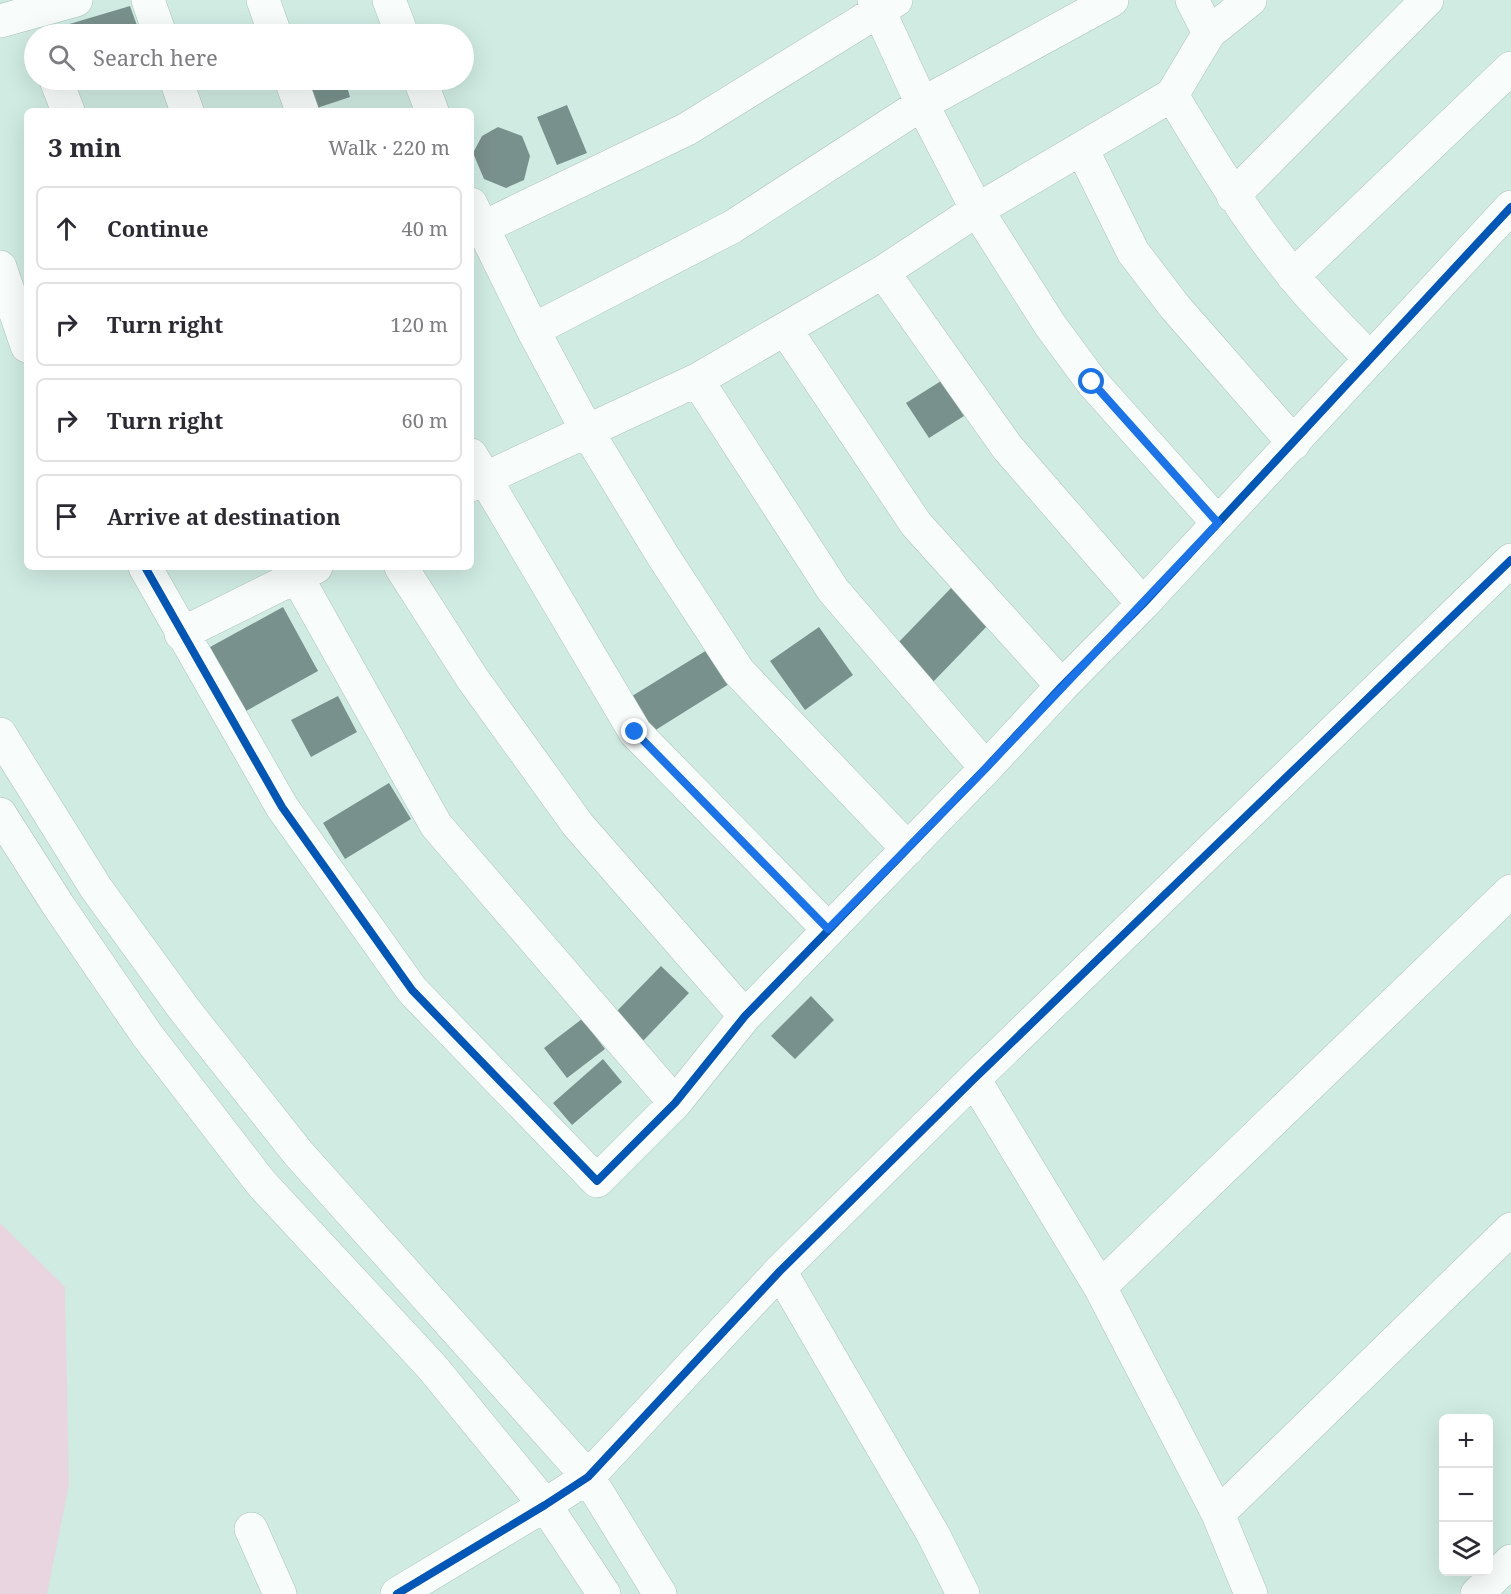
<!DOCTYPE html>
<html lang="en">
<head>
<meta charset="utf-8">
<style>
  body { margin:0; font-family:"Noto Serif",serif; background:#f2f2f3; color:#2b2b33 }
  .controls { position:absolute; right:18px; bottom:18px; display:grid; overflow:hidden; border-radius:9px; box-shadow:0 6px 24px #0002 }
  .controls button { width:54px; height:54px; display:grid; place-items:center; padding:0; border:0; border-bottom:2px solid #e1e1e2; background:#fff; color:#2b2b33; font:30px sans-serif }
  .stop { position:absolute; width:18px; height:18px; margin:-14px; border:4px solid #1a73e8; border-radius:50%; background:#fff }
  .stop.end { background:#1a73e8; border-color:#fff; box-shadow:0 2px 6px #0008 }
  .list { margin:0; padding:0; list-style:none }
  h2 { display:flex; justify-content:space-between; align-items:center; height:78px; margin:0; padding:0 24px; font-size:26px }
  h2 small { font-size:20px; font-weight:400; color:#7c7c81 }
  .list li { display:grid; grid-template-columns:39px 1fr auto; gap:18px; align-items:center; box-sizing:border-box; height:84px; margin:0 12px 12px; padding:0 12px; border:2px solid #e1e1e2; border-radius:9px }
  .list b { display:block; font-size:22px; white-space:nowrap }
  .list em { font-size:20px; font-style:normal; color:#7c7c81 }
  .icon { flex:none; width:33px; height:33px; fill:none; stroke:currentColor; stroke-width:2; stroke-linecap:round; stroke-linejoin:round }
  .map { position:relative; flex:none; width:1511px; height:1594px; overflow:hidden }
  .search { position:absolute; background:#fff; box-shadow:0 6px 24px #0002; left:24px; top:24px; width:450px; height:66px; display:flex; align-items:center; gap:15px; box-sizing:border-box; padding:0 21px; border-radius:33px; color:#7c7c81; font-size:22px }
  .panel { position:absolute; background:#fff; box-shadow:0 6px 24px #0002; left:24px; top:108px; width:450px; height:462px; border-radius:9px }
  .map>svg:first-child { display:block }
  .green { fill:#e9d5df }
  .building { fill:#79918c }
  .lines { fill:none; stroke-linecap:round; stroke-linejoin:round }
  .minor-casing { stroke:#adc3bc; stroke-width:34 }
  .minor { stroke:#f8fcfb; stroke-width:33 }
  .cycleway-casing { stroke:#fff; stroke-width:11 }
  .cycleway { stroke:#0057b8; stroke-width:8 }
  .route { stroke:#1a73e8; stroke-width:8 }
</style>
</head>
<body>
<div class="map">
<svg width="1511" height="1594" viewBox="0 0 1511 1594">
  <rect width="100%" height="100%" fill="#cfebe2"/>
  <path class="green" d="M0,1223l65,64 4,197 -22,110h-47z"/>
  <path class="building" d="M130,6l10,28h-94v-3z
    M307,80h38l5,17 -42,14z
    M567,105l20,48 -30,12 -20,-48z
    M498,127l24,9 8,20 -6,24 -18,8 -22,-9 -11,-26 9,-17z
    M941,381l23,35 -35,22 -23,-35z
    M953,586l38,36 -58,60 -38,-36z
    M283,607l35,64 -81,45 -36,-64z
    M819,627l34,48 -48,35 -35,-49z
    M707,650l22,34 -83,52 -22,-35z
    M338,696l19,36 -46,25 -20,-37z
    M389,783l22,36 -66,40 -22,-36z
    M661,966l28,27 -46,48 -28,-28z
    M811,996l23,24 -39,39 -24,-23z
    M582,1019l23,30 -38,29 -23,-30z
    M603,1059l19,23 -50,43 -19,-22z"/>
  <g class="lines">
    <g class="minor-casing">
      <path id="minor" d="M148,0l12,34
        M263,0l12,34
        M389,0l13,34
        M874,0l48,104 55,106 73,115 42,57 126,141
        M1192,0l17,33
        M0,21l76,-21
        M56,80l12,31
        M176,80l11,31
        M291,80l11,31
        M420,80l12,31
        M1172,95c37,62 74,123 120,179 23,30 52,57 77,84
        M1082,149l51,103 42,55 119,136
        M1233,196l194,-196
        M471,204l62,126 54,101 76,125 76,116 169,177
        M482,228l205,-99 209,-129
        M0,267l27,79
        M883,272l124,175 136,157
        M1293,276l218,-208
        M785,329l131,195 146,162
        M533,330l199,-103 190,-123 190,-104
        M697,380l136,210 153,178
        M471,455l164,277 193,197
        M471,485l226,-105 186,-108 94,-62 195,-115 37,-62 41,-33
        M145,567l137,240 130,183 185,191 78,-78 70,-87 241,-248 76,-82 81,-82 368,-397
        M401,567l71,111 106,147 167,191
        M297,577l139,248 239,278
        M181,634l135,-67
        M0,734l96,154 88,121 114,144 290,324 72,117
        M0,814l58,91 89,130 114,148 171,184 113,138 59,89
        M974,1079l126,208 118,227 33,80
        M780,1271l153,263 30,60
        M1100,1287l411,-396
        M1218,1514l293,-285
        M251,1529l29,65
        M397,1594l148,-89 43,-28 192,-206 194,-192 537,-519
        M1477,1594l34,-33"/>
    </g>
    <use href="#minor" class="minor"/>
    <g class="cycleway-casing">
      <path id="cycleway" d="M145,567l137,240 130,183 185,191 78,-78 70,-87 241,-248 76,-82 81,-82 368,-397
        M397,1594l148,-89 43,-28 192,-206 194,-192 537,-519"/>
    </g>
    <use href="#cycleway" class="cycleway"/>
  </g>
  <g class="lines">
    <path class="route" d="M635,732l193,197 158,-161 232,-245 -126,-141"/>
  </g>
</svg>
<div class="controls">
<button>+</button>
<button>−</button>
<button><svg class="icon" aria-label="layers" viewBox="0 0 24 24"><path d="M12 4l9 5-9 5-9-5zM3 14l9 5 9-5"/></svg></button>
</div>
<div class="stop" style="left:1092px;top:382px"></div>
<div class="stop end" style="left:635px;top:732px"></div>
<div class="search"><svg class="icon" aria-label="search" viewBox="0 0 24 24"><circle cx="10" cy="10" r="6"/><path d="M15 15l6 6"/></svg>Search here</div>
<section class="panel">
<h2>3 min<small>Walk · 220 m</small></h2>
<ul class="list">
<li><svg class="icon" aria-label="ahead" viewBox="0 0 24 24"><path d="M12 20V5M6 11l6-6 6 6"/></svg><div><b>Continue</b></div><em>40 m</em></li>
<li><svg class="icon" aria-label="right" viewBox="0 0 24 24"><path d="M7 20v-9h11M14 6l5 5-5 5"/></svg><div><b>Turn right</b></div><em>120 m</em></li>
<li><svg class="icon" aria-label="right" viewBox="0 0 24 24"><path d="M7 20v-9h11M14 6l5 5-5 5"/></svg><div><b>Turn right</b></div><em>60 m</em></li>
<li><svg class="icon" aria-label="arrive" viewBox="0 0 24 24"><path d="M6 21V4h12l-3 4 3 4H6"/></svg><div><b>Arrive at destination</b></div></li>
</ul>
</section>
</div>
</body>
</html>
